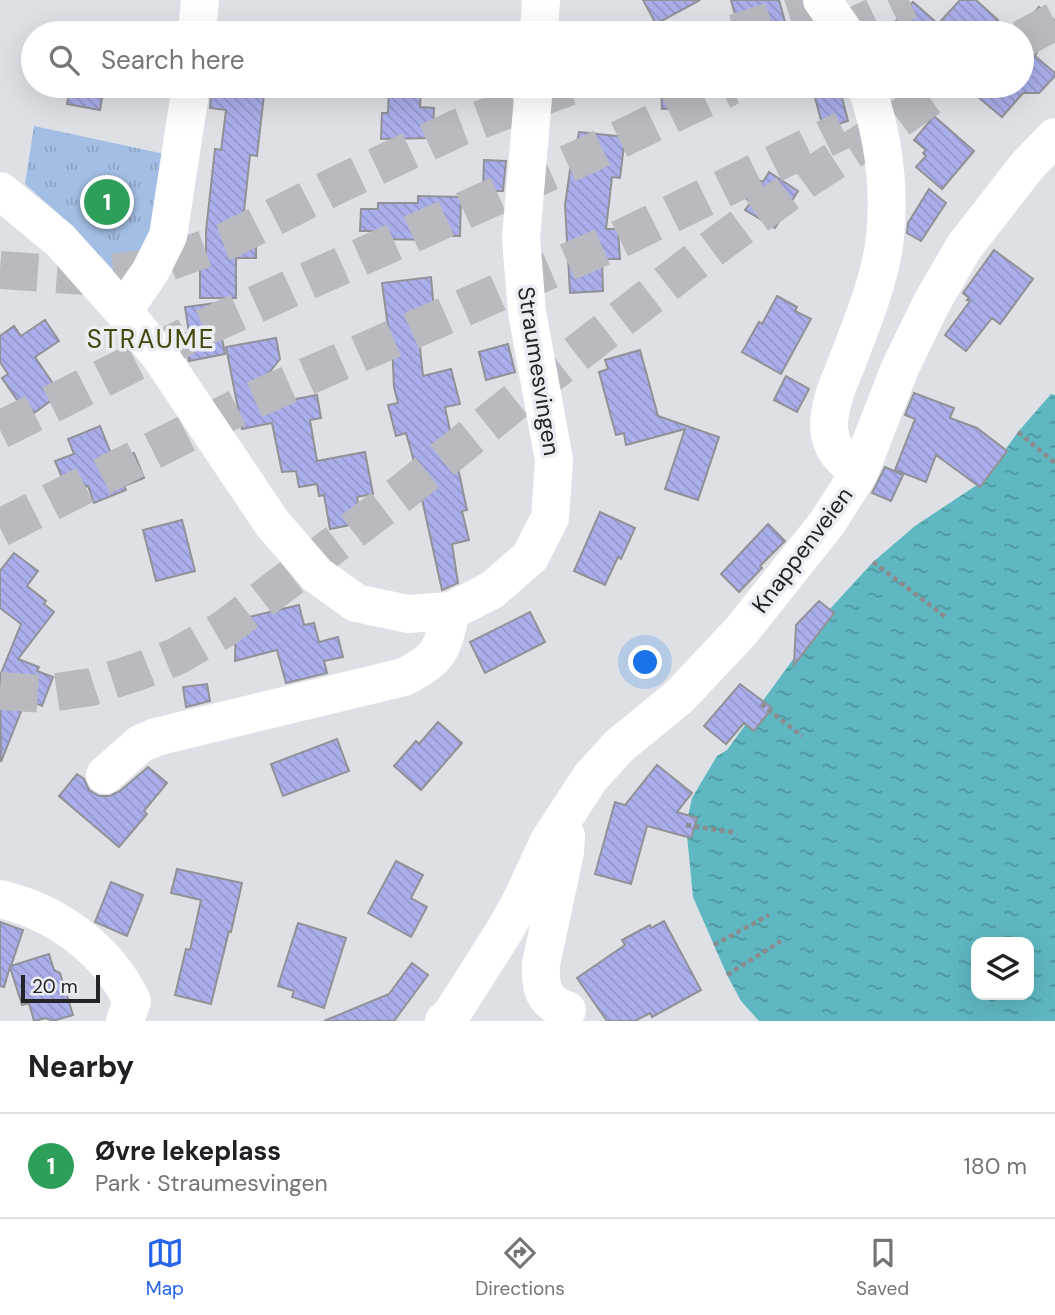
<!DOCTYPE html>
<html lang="en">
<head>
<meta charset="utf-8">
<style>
  body { margin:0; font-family:"DM Sans",sans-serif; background:#f6f6f6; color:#202124 }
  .controls { position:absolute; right:21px; bottom:21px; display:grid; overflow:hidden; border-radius:14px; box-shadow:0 7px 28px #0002 }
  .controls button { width:63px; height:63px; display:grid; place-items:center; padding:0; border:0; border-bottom:2px solid #e0e0e0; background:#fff; color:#202124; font:35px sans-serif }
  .scale { position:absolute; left:21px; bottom:18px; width:79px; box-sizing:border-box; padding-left:7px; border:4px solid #232426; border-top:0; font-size:19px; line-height:24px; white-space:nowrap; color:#232426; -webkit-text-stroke:5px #eaeef2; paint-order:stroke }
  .you { position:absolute; left:646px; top:663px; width:24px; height:24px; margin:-18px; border:5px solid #fff; border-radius:50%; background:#1a73e8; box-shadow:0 0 0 10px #1a73e833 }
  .badge { display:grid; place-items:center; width:46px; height:46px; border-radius:50%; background:#2563eb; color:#fff; font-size:23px; font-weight:700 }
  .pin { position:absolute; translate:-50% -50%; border:4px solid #fff; box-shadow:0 2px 7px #0006 }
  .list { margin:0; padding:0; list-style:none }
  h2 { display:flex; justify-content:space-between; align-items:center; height:91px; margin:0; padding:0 28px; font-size:30px }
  h2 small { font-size:23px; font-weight:400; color:#757577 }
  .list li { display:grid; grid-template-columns:46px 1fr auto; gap:21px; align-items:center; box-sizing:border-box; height:105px; padding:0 28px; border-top:2px solid #e0e0e0 }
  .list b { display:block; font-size:26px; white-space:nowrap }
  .list p { margin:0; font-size:23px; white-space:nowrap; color:#757577 }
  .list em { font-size:23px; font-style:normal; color:#757577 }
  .icon { flex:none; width:38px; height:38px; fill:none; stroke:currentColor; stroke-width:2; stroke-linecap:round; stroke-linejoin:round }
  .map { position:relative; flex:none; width:1055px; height:1021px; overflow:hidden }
  .search { position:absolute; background:#fff; box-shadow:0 7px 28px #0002; left:21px; right:21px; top:21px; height:77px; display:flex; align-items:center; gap:18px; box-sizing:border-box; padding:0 24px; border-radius:38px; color:#757577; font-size:26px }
  .sheet { height:196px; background:#fff }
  nav { display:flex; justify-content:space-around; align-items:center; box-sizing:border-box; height:98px; border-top:2px solid #e0e0e0; background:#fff; font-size:19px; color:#757577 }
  nav a { display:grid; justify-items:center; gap:4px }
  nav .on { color:#2563eb }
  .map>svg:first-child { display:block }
  .grass { fill:url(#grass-tufts) }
  .water { fill:url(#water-ripples); fill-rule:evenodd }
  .building { fill:url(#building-back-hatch); stroke:#919297; stroke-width:2 }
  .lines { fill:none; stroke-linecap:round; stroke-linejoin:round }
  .major-tunnel { stroke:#b8babf; stroke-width:38; stroke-dasharray:38 19; stroke-linecap:butt }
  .path { stroke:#8a8c90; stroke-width:4.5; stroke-dasharray:5 3.5; stroke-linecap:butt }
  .minor { stroke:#fff; stroke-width:38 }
  .labels { text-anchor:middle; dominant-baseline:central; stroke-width:7; stroke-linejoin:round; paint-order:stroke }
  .street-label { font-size:23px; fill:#232426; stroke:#eaeef2 }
  .quarter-label { font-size:26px; letter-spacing:2px; fill:#43480a; stroke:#eaeef2 }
</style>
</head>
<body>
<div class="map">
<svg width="1055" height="1021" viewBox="0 0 1055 1021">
  <defs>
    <pattern id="grass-tufts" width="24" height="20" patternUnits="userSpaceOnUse" patternTransform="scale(1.75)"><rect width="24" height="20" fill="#a3bee4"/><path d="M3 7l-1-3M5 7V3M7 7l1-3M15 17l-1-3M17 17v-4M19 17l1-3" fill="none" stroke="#8ca3c3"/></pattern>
    <pattern id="water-ripples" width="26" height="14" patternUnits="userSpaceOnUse" patternTransform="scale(1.75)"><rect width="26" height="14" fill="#5fb7c1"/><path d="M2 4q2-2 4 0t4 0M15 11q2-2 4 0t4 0" fill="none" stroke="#4e959d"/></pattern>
    <pattern id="building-back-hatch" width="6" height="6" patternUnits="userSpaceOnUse" patternTransform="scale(1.75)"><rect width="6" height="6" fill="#aaafeb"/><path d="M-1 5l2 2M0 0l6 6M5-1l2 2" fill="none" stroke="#9296c9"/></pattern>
  </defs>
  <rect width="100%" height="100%" fill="#dde0e5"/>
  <path class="grass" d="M34,126l140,30 -37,121 -16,1 -51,-54 -45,-40z"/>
  <path class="water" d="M1051,394l4,1v626h-296l-18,-20 -14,-26 -34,-78 -7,-72 6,-27 25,-42 10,-6 102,-140 44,-48 42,-36 68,-45 35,-49zM976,942h53v53h-53z"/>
  <path class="building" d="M643,0h57l-44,24z
    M731,0h48l9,33h-48z
    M960,0h16l22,20 -12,13h-77l-14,-11 18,-20 25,22z
    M1039,7l15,13 -19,36 20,17v3l-16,17h-16l-21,24 -37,-31h57v-59z
    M70,86h34l-4,24 -33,-6z
    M223,86h42l-8,70 -7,-1 -8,75h14v28h-20v40h-36v-42h6v-25l9,-82 6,1 5,-40 -16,-2 2,-21 10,2z
    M389,86h32l-1,21 14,1 -1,30 -52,1 1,-26h6z
    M661,86h31l1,22 -31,1z
    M812,86h27l9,35 -25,7z
    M934,116l40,35 -32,38 -26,-22 10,-11 -3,-3 3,-3 -12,-10z
    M579,132l46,5 -5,41 -8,-1 -6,52h12l2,30h-18l1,32 -33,2 -5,-88 9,-63h3z
    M484,160l22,1 -3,30h-20z
    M769,172l29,19 -23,37 -30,-18 6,-8 -6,-4 12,-19 6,3z
    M929,189l17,14 -25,38 -14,-8 1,-10z
    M418,196l43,1 -1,39h-27v4l-56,-1v-8h-17l1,-22h17v-6h40z
    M994,250l39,29 -33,45 -8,-6 -26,33 -21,-16 25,-34 -3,-1 2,-2 -6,-5z
    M431,277l3,33 -18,1 7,65 28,-7 9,35 -15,3 22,103 -5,1 7,29 -17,4 6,39 -16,7 -30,-136 -6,-21 -10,3 -8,-31 10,-2 -4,-16 -2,-45h-2l-8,-59z
    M777,296l20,11 -2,4 16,8 -30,55 -39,-22 17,-30 3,2z
    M215,303l10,51 -36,7 -6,-27 6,-1 -4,-26z
    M45,320l14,21 -24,16 25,37 -26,19 -4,-6 -6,3 -22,-32 6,-4 -8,-12v-26l14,-10 7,10z
    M276,338l4,21 -12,15 6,29 43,-8 4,23 -11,2 7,41 48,-9 8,42 -16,3 4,26 -31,6 -6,-34 -5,1 -2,-12 -18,3 -3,-16 -14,1 -10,-49 -30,6 -16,-82z
    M508,344l7,28 -29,8 -7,-28z
    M640,350l18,66 61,21 -21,63 -33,-11 20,-60 -59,16 -2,-12 -8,2 -17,-63 9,-3 -3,-9z
    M786,376l23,13 -12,23 -23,-12z
    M914,393l40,15 -4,10 27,10 30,23 -27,36 -44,-32 -10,27 -31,-12 20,-51 -10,-4z
    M100,426l14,35 20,-8 10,25 -20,8 2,4 -32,13 -6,-17 -19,8 -14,-33 19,-7 -6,-15z
    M885,467l18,8 -12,26 -19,-8z
    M600,512l35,16 -14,31 -3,-2 -13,28 -31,-14z
    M182,520l13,51 -39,10 -13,-51z
    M768,524l17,17 -25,25 2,2 -23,24 -18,-18z
    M14,553l24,18 -11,15 19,15 -2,3 10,8 -36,47 21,8 -2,4 16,6 -11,29 -16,-7 -25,63 -1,-86 21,-52 -21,-16v-37z
    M819,601l15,12 -40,52 2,-40z
    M299,605l5,20 10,-2 5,19 19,-5 5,20 -19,4 3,12 -41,10 -9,-33 -42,11 1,-41z
    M530,612l15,30 -60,31 -15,-31z
    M207,684l3,17 -24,6 -3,-20z
    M740,684l32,24 -18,23 -10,-8 -18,21 -22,-18z
    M438,722l24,21 -41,47 -27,-24 22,-25 3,3z
    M337,739l12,32 -66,25 -12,-32z
    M657,765l35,28 -15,19 20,6 -6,20 -44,-12 -16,58 -36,-10 20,-72 10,3z
    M148,767l19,16 -23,28 3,3 -28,33 -60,-51 18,-22 7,5 5,11 10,6h11l10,-5z
    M396,861l27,14 -12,23 16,9 -16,30 -43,-24z
    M177,869l65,14 -11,49 -2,-1 -18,73 -36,-9 11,-46 4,1 11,-50 -30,-7z
    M111,882l32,13 -16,41 -32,-14z
    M664,921l37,69 -49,27 -2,-4 -15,8h-28l-30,-43 48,-33 -3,-5 28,-15 1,3z
    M0,922l23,8 -12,36 38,-12 5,16 6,3 13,42 -20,6 -7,-3 -12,3 -5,-18 -7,2 -12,-38 -6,20 -4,-1z
    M298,923l48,15 -22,70 -32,-11 2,-6 -16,-5z
    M412,963l16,12 -34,46h-70l65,-27z"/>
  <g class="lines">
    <path class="major-tunnel" d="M735,33l101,-33
      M840,33l69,-33
      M1022,39l33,-18
      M0,270l87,6 65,-8 77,-28 108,-55 121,-57 113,-42
      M0,430l201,-101 384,-173 146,-70
      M0,528l249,-126 369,-162 225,-110
      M0,691l43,3 48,-7 49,-16 37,-15 47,-27 179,-137 114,-92 185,-144 106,-78 84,-54 53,-38"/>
    <path class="path" d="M1018,432l37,31
      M873,562l74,56
      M761,704l41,32
      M686,825l51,8
      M714,945l55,-30
      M727,975l54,-34"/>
    <path class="minor" d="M822,0l23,33
      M197,33l3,-33
      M539,33l2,-33
      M0,191l60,49 63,71 37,45 112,167 45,52 39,28 52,11 43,-3 41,-21 38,-33 20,-39 4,-58 -27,-148 -6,-74 13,-152
      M123,311l27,-39 18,-36 23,-150
      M859,473c-16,-13 -30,-25 -30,-47 0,-23 11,-46 19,-66 15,-40 32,-80 37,-122 5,-51 -2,-104 -19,-152
      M105,775l35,-31 16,-7 248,-60c37,-19 38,-27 47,-66
      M566,836l-1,16 -24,112c-1,24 2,38 26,46
      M0,899c56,13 107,50 132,102l-7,20
      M444,1021l7,-6 54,-85 16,-29 28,-60 41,-63 29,-32 61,-50 62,-66 85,-107 32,-50 41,-105 31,-64 33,-57 63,-81 28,-29"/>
  </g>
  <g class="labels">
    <g class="street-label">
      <text transform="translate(539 371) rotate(81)">Straumesvingen</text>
      <text transform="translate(802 550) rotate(-53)">Knappenveien</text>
    </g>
    <g class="quarter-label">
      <text x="151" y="339">STRAUME</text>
    </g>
  </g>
</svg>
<div class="controls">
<button><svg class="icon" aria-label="layers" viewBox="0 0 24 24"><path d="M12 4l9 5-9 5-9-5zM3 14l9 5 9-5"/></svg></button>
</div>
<div class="scale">20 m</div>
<div class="you"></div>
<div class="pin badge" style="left:107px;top:202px;background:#2e9e5b">1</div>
<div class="search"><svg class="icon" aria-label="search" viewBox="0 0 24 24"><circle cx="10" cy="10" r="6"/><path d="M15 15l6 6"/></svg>Search here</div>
</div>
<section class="sheet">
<h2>Nearby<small></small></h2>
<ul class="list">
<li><span class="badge" style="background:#2e9e5b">1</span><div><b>Øvre lekeplass</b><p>Park · Straumesvingen</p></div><em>180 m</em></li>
</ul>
</section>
<nav>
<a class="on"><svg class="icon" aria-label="map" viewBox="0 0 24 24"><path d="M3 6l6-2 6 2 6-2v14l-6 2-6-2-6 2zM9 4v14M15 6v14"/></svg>Map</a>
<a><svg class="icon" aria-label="directions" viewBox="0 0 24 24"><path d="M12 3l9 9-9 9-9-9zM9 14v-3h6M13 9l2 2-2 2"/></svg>Directions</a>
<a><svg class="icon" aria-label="saved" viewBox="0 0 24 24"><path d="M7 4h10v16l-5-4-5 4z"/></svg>Saved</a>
</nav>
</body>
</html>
